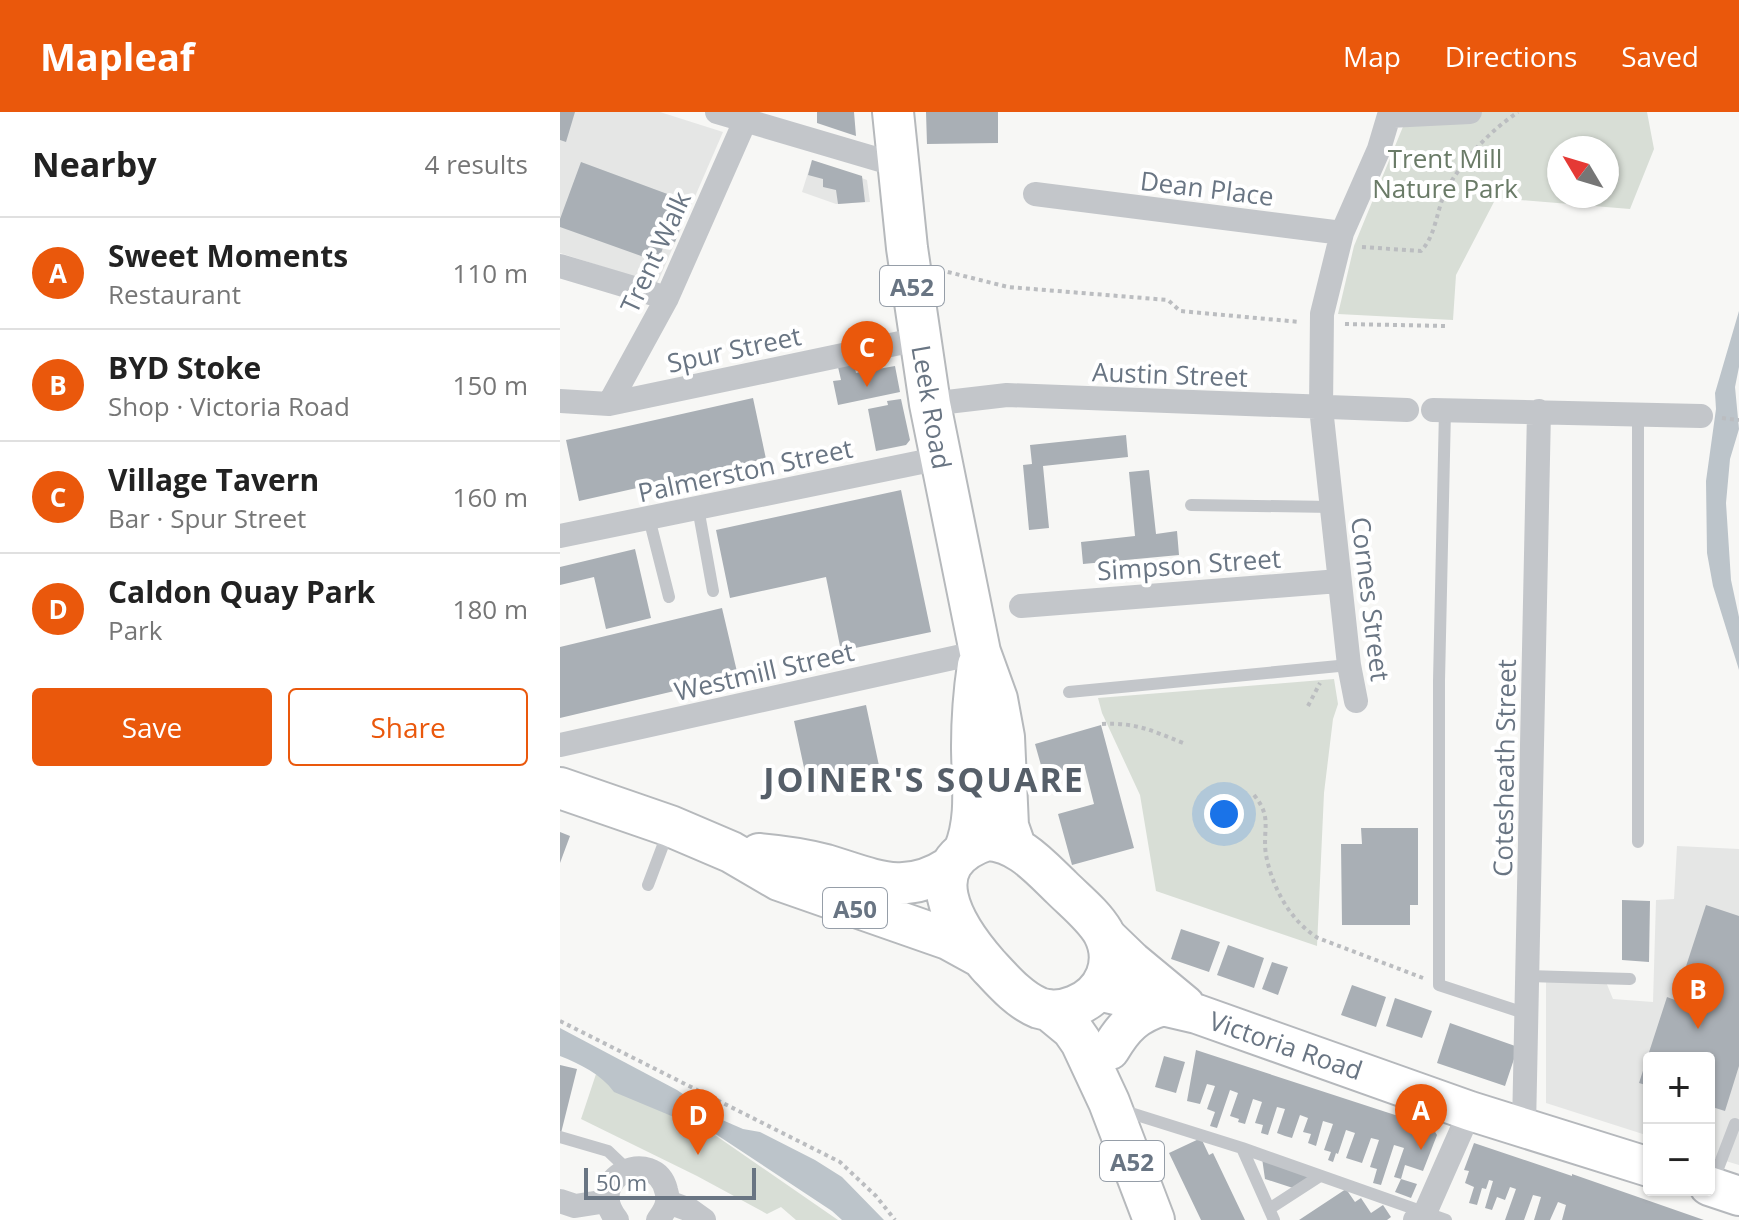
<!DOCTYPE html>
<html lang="en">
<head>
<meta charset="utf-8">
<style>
  body { margin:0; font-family:"Open Sans",sans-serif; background:#f6f6f6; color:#222 }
  .controls { position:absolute; right:24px; bottom:24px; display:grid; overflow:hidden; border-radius:8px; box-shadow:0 2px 6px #0004 }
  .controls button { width:72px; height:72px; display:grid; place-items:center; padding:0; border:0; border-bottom:2px solid #e0e0e0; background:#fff; color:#222; font:40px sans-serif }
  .compass { position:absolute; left:987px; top:24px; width:72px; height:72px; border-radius:50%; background:#fff; box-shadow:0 2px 6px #0004; rotate:308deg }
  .scale { position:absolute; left:24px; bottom:20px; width:172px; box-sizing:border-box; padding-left:8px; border:4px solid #697583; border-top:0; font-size:22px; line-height:28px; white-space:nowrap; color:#697583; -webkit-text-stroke:6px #fff; paint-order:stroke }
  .you { position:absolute; left:664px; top:702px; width:28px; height:28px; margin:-20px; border:6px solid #fff; border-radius:50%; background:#1a73e8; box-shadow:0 0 0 12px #1a73e833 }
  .badge { display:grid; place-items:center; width:52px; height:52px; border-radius:50%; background:#ea580c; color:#fff; font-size:26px; font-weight:700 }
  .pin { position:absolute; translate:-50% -66px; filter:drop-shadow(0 2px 4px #0008) }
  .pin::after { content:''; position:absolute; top:42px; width:28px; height:24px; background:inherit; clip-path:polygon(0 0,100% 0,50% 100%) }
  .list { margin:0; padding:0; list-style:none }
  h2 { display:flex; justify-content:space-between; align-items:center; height:104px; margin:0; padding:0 32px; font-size:34px }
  h2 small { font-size:26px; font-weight:400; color:#767676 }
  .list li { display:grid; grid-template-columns:52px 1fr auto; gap:24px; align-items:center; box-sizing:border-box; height:112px; padding:0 32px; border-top:2px solid #e0e0e0 }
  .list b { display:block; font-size:30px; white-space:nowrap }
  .list p { margin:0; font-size:26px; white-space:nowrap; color:#767676 }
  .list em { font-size:26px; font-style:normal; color:#767676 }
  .actions { display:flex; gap:16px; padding:24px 32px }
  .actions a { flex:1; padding:18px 0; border:2px solid #ea580c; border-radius:8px; text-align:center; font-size:28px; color:#ea580c }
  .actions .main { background:#ea580c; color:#fff }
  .map { position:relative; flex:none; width:1179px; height:1108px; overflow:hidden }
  header { display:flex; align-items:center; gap:48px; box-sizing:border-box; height:112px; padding:0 40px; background:#ea580c; color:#fff }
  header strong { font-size:38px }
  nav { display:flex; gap:44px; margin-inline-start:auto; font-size:28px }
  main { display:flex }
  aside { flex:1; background:#fff }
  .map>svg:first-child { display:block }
  .built { fill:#e5e6e5 }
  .green { fill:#d8ded6; fill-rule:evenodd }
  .water { fill:#bcc4ca }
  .building { fill:#a9afb5 }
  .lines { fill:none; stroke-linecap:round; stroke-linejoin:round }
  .primary-casing { stroke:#b5b8bc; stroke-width:42 }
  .trunk-casing { stroke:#b6b9bc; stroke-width:44 }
  .path { stroke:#bbbdc0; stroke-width:4; stroke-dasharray:4 4; stroke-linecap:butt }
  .service { stroke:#c3c6ca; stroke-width:12 }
  .minor { stroke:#c3c6ca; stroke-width:24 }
  .primary { stroke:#fff; stroke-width:38 }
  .trunk { stroke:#fff; stroke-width:40 }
  .labels { text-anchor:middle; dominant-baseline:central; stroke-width:8; stroke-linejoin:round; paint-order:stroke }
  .shield { fill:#fff; stroke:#969ea8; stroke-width:2 }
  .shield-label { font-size:24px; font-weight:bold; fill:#697583 }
  .park-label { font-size:26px; fill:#6a7b67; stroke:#fff }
  .street-label { font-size:26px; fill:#697583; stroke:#fff }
  .district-label { font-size:34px; font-weight:bold; letter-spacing:2px; fill:#565f69; stroke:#fff }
</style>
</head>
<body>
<header>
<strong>Mapleaf</strong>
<nav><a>Map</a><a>Directions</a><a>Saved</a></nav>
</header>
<main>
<aside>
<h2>Nearby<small>4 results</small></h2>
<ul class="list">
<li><span class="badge">A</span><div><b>Sweet Moments</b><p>Restaurant</p></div><em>110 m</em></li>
<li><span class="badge">B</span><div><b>BYD Stoke</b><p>Shop · Victoria Road</p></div><em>150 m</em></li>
<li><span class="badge">C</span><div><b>Village Tavern</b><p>Bar · Spur Street</p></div><em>160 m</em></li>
<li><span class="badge">D</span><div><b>Caldon Quay Park</b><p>Park</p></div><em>180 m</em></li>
</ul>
<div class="actions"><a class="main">Save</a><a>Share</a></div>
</aside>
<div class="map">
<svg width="1179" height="1108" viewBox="0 0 1179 1108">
  <rect width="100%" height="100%" fill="#f7f7f5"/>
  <path class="built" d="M0,0h100l63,20 -66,152 -97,-31z
    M252,48l55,20 3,22 -34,2 -34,-12z
    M1117,734l62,3v316l-30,-9v-98h-60v78l-103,-33v-121h60l7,17 40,3 3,-102 18,-1z"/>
  <path class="green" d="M849,0h238l7,37 -24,60 -134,-11 -40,77 -3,45 -115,-6 16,-68zM999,36h48v48h-48z
    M774,567l4,25 -5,15 -9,74 -7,153 -161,-55 -16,-96 -38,-82 -4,-15z
    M36,962l116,59 126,87h-42l-15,-13 -14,7 -70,-38 -116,-57z"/>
  <path class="water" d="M1179,199v56l-4,20 4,42 -9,30 -4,44 5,77 8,37v53l-26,-84 -6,-33 -1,-72 10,-72 -1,-16z
    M0,916l117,62 43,29 23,10 17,3 55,28 27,17 42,43h-42l-10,-9 -115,-76 -103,-43c-13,-18 -34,-28 -54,-36z"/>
  <path class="building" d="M0,0h15l-9,30 -6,-2z
    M257,0h37l2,24 -39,-13z
    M366,0h72v31l-71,1z
    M252,48l50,16 3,26 -27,2 -2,-14 -13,-3v-8l-15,-4z
    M21,50l108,40 -14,40 -9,-3 -8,23 -98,-35v-8z
    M294,252l2,9 39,-7 5,26 -62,13 -5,-24 8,-1 -3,-13z
    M193,286l13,61 -187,42 -13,-61z
    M341,287l9,41 -4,5 -30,6 -8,-42 20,-4 -1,-4z
    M566,323l2,22 -85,9 6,62 -20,2 -6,-65 9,-1 -2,-19z
    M589,358l7,64 21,-3 2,24 -96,9 -2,-22 54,-6 -6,-64z
    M341,378l30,142 -90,19 -15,-74 -96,21 -14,-68z
    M75,437l16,69 -45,11 -12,-52 -34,8v-18z
    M162,496l16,68 -178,42v-71z
    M306,593l15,70 -72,16 -15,-70z
    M541,613l33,123 -62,17 -14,-51 36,-10 -10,-40 -40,12 -9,-32z
    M801,716h57v77h-8v20h-68l-1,-81h21z
    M0,720l10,4 -10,27z
    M1062,788l28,1 -1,61 -27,-2z
    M1146,793l33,11v150l-14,45 -16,-5v-48h-60v28l-10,-3 28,-86 8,3z
    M621,817l39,13 -11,30 -38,-13z
    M668,833l36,13 -10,30 -37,-13z
    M712,850l16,5 -10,28 -16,-6z
    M792,873l34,12 -10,30 -35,-12z
    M835,886l37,13 -10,27 -36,-12z
    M890,911l68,24 -13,39 -68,-23z
    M636,938l236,77 5,8 -14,36 -18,-6 -4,14 16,5 -6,14 -16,-6 6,-13 -7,-2 10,-29 -10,-3 -13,40 -8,-2 4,-14 -7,-2 9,-27 -8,-2 -9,25 -16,-5 9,-25 -9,-3 -8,24 -2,-1 -3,9 -5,-2 3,-8 -7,-2 9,-26 -10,-3 -7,25 -8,-3 3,-9 -8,-2 5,-14 -8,-3 -8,23 -7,-2 -8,-3 8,-24 -8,-2 -9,28 -7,-2 2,-8 -8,-2 7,-21 -9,-3 -8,25 -7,-2 1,-3 -9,-3 8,-23 -8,-3 -13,38 -7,-2 5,-14 -8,-3 8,-23 -8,-2 -7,20 -13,-3z
    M604,944l21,6 -9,31 -21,-6z
    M0,953l17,4 -16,64h-1z
    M641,1026l8,17 4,-2 32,67h-44l-32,-67z
    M914,1031l98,33v-2l132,46h-142l4,-15 -8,-3 -8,18h-16l7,-23 -8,-2 -9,25h-19l11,-31 -6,-2 -5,13 -8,-3 -5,13 -7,-2 8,-27 -4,-1 -3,9 -4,-1 -5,17 -8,-2 5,-16 -9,-4 4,-12 -5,-1z
    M702,1046l50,19 -19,11 -28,-9z
    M786,1077l9,13 6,-4 10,15 12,-8 8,12 -4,3h-88z"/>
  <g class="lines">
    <g class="primary-casing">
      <path id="primary" d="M544,822l28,27 53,44
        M538,879l99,23 273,97 179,56
        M550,938c14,-24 26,-36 53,-44
        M1149,1074l30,10"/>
    </g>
    <g class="trunk-casing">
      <path id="trunk" d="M333,0l14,136 23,156 50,248 17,47 7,38 4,89 7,20
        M0,676l110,38 61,26 48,28 169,59 31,17
        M427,728c31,1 53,27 74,47 14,14 32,28 42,45 16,30 2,62 -28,74 -12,5 -24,6 -36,2 -20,-8 -37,-28 -51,-43 -34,-39 -73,-101 -1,-125z
        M404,739c14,-33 8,-70 8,-105 0,-27 2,-54 6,-81
        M199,742c23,2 45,5 67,11 47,14 78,32 124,2
        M489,898l23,19 9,13 28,60 45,118"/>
    </g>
    <path class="path" d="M802,135l59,4c16,-17 15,-42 26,-62 17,-31 42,-57 71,-77
      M380,158l68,17 160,13 12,11 120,11
      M785,212l101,2
      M1162,306l17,2
      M748,594l12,-23
      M542,612c33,-2 51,7 81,19
      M694,683c19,23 8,34 12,60 6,31 23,65 52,83l105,40
      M0,909l280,141 36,34 19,24"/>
    <path class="service" d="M885,298l-6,271v304l88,29
      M631,393l141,2
      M138,396l15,83
      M89,406l20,79
      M509,580l280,-27
      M1078,730v-428
      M88,773l20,-53
      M968,864l102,3
      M561,998l121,38 204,72
      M0,1025l48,14 20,19
      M682,1036l32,72
      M1152,1072l23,-60
      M709,1097l51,-33"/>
    <path class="minor" d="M157,0l180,53
      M829,4l81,-4
      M475,82l307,39
      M0,154l107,32
      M0,289l49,3 310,-65
      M49,292l58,-106 78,-177
      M370,292l77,-9 400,15
      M873,298l268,6
      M0,424l381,-78
      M461,494l318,-25
      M796,589l-7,-36 -28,-257 1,-94 20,-81 37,-84 11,-37
      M0,633l420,-93
      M964,1015l15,-716
      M0,1089l15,5 32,-5
      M108,1090l22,8 14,10
      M57,1108c-35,-44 38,-74 49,-30 4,12 -1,21 -8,30
      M855,1108l10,-7 45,-102"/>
    <use href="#primary" class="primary"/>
    <use href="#trunk" class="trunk"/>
  </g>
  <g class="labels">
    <g class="shield">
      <rect x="320" y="154" width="64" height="40" rx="6"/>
      <rect x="263" y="776" width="64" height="40" rx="6"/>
      <rect x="540" y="1029" width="64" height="40" rx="6"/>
    </g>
    <g class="shield-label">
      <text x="352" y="174">A52</text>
      <text x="295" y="796">A50</text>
      <text x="572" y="1049">A52</text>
    </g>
    <g class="park-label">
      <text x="885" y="46">Trent Mill<tspan x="885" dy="30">Nature Park</tspan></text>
    </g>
    <g class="street-label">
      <text transform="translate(647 76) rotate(7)">Dean Place</text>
      <text transform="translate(95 140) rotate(-65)">Trent Walk</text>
      <text transform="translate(174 237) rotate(-12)">Spur Street</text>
      <text transform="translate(610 262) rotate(2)">Austin Street</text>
      <text transform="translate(372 295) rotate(80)">Leek Road</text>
      <text transform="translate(185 358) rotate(-12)">Palmerston Street</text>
      <text transform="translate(629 452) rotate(-4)">Simpson Street</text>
      <text transform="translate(811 487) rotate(83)">Cornes Street</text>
      <text transform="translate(204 559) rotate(-13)">Westmill Street</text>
      <text transform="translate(944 656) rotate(-89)">Cotesheath Street</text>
      <text transform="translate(726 933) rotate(19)">Victoria Road</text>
    </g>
    <g class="district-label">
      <text x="364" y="667">JOINER'S SQUARE</text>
    </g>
  </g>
</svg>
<div class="controls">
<button>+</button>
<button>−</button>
</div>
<svg class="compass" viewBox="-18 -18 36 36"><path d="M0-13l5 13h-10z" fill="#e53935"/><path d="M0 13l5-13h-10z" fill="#767676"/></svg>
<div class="scale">50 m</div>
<div class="you"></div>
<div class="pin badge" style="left:861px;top:1038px">A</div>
<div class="pin badge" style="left:1138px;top:917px">B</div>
<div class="pin badge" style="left:307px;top:275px">C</div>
<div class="pin badge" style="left:138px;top:1043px">D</div>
</div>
</main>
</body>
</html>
